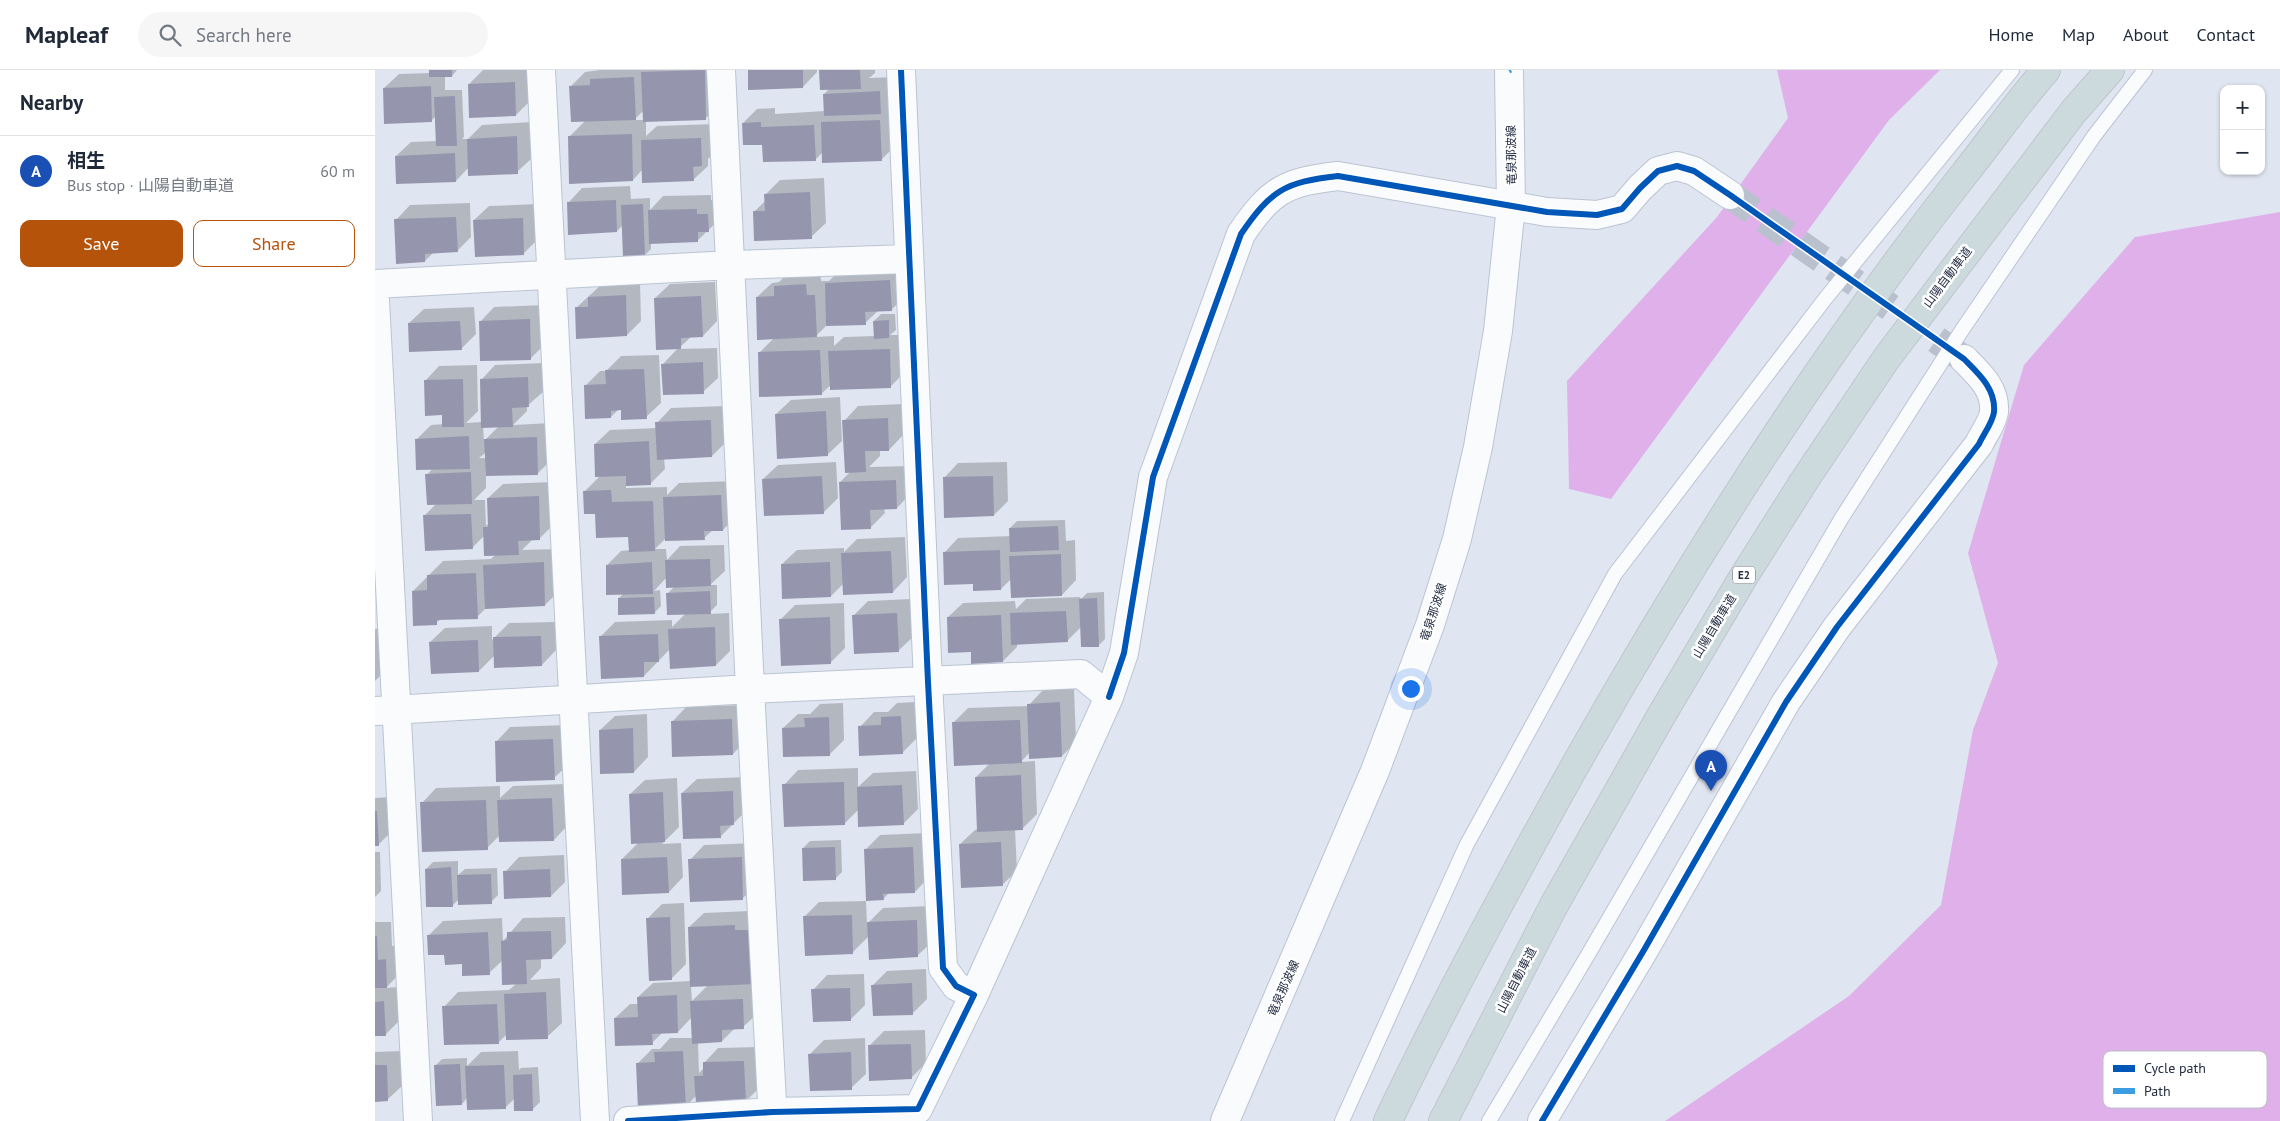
<!DOCTYPE html>
<html lang="en">
<head>
<meta charset="utf-8">
<style>
  body { margin:0; font-family:"PT Sans","Noto Sans JP",sans-serif; background:#f6f6f7; color:#1f2937 }
  .controls { position:absolute; right:15px; top:15px; display:grid; overflow:hidden; border-radius:10px; box-shadow:0 1px 4px #0004 }
  .controls button { width:45px; height:45px; display:grid; place-items:center; padding:0; border:0; border-bottom:1px solid #e0e1e3; background:#fff; color:#1f2937; font:25px sans-serif }
  .you { position:absolute; left:1035px; top:618px; width:18px; height:18px; margin:-12px; border:4px solid #fff; border-radius:50%; background:#1a73e8; box-shadow:0 0 0 8px #1a73e833 }
  .badge { display:grid; place-items:center; width:32px; height:32px; border-radius:50%; background:#b45309; color:#fff; font-size:16px; font-weight:700 }
  .pin { position:absolute; translate:-50% -41px; filter:drop-shadow(0 1px 2px #0008) }
  .pin::after { content:''; position:absolute; top:26px; width:18px; height:15px; background:inherit; clip-path:polygon(0 0,100% 0,50% 100%) }
  .list { margin:0; padding:0; list-style:none }
  h2 { display:flex; justify-content:space-between; align-items:center; height:65px; margin:0; padding:0 20px; font-size:21px }
  h2 small { font-size:16px; font-weight:400; color:#747a83 }
  .list li { display:grid; grid-template-columns:32px 1fr auto; gap:15px; align-items:center; box-sizing:border-box; height:70px; padding:0 20px; border-top:1px solid #e0e1e3 }
  .list b { display:block; font-size:19px; white-space:nowrap }
  .list p { margin:0; font-size:16px; white-space:nowrap; color:#747a83 }
  .list em { font-size:16px; font-style:normal; color:#747a83 }
  .actions { display:flex; gap:10px; padding:15px 20px }
  .actions a { flex:1; padding:11px 0; border:1px solid #b45309; border-radius:10px; text-align:center; font-size:18px; color:#b45309 }
  .actions .main { background:#b45309; color:#fff }
  .icon { flex:none; width:28px; height:28px; fill:none; stroke:currentColor; stroke-width:2; stroke-linecap:round; stroke-linejoin:round }
  .map { position:relative; flex:none; width:1905px; height:1051px; overflow:hidden }
  header { display:flex; align-items:center; gap:30px; box-sizing:border-box; height:70px; padding:0 25px; background:#fff; border-bottom:1px solid #e0e1e3 }
  header strong { font-size:24px }
  nav { display:flex; gap:28px; margin-inline-start:auto; font-size:18px }
  .search { width:350px; height:45px; background:#f6f6f7; display:flex; align-items:center; gap:12px; box-sizing:border-box; padding:0 18px; border-radius:28px; color:#747a83; font-size:19px }
  main { display:flex }
  aside { flex:1; background:#fff }
  .map>svg:first-child { display:block }
  .forest { fill:#dfb0ea }
  .shadow { fill:#0003; fill-rule:evenodd }
  .building { fill:#9695ae }
  .lines { fill:none; stroke-linecap:round; stroke-linejoin:round }
  .minor-tunnel { stroke:#bac1ce; stroke-width:28; stroke-dasharray:28 14; stroke-linecap:butt }
  .service-casing { stroke:#bbc3d2; stroke-width:16 }
  .minor-casing { stroke:#bbc3d2; stroke-width:30 }
  .secondary-casing { stroke:#bbc3d2; stroke-width:30 }
  .motorway-casing { stroke:#c0c4cd; stroke-width:30 }
  .service { stroke:#fafbfd; stroke-width:14 }
  .minor { stroke:#fafbfd; stroke-width:28 }
  .secondary { stroke:#fafbfd; stroke-width:28 }
  .motorway { stroke:#ccdadd; stroke-width:28 }
  .quiet { stroke:#3c9de3; stroke-width:5; stroke-dasharray:10 5; stroke-linecap:butt }
  .cycleway-casing { stroke:#fff; stroke-width:9 }
  .cycleway { stroke:#0057b8; stroke-width:6 }
  .labels { text-anchor:middle; dominant-baseline:central; stroke-width:5; stroke-linejoin:round; paint-order:stroke }
  .shield { fill:#fff; stroke:#666c7b; stroke-width:1 }
  .shield-label { font-size:11px; font-weight:bold; fill:#242d42 }
  .street-label { font-size:12px; fill:#242d42; stroke:#fff }
  .key { fill:#fff; stroke:#bdc0c6; stroke-width:1 }
  .key-label { font-size:14px; fill:#242d42 }
</style>
</head>
<body>
<header>
<strong>Mapleaf</strong>
<div class="search"><svg class="icon" aria-label="search" viewBox="0 0 24 24"><circle cx="10" cy="10" r="6"/><path d="M15 15l6 6"/></svg>Search here</div>
<nav><a>Home</a><a>Map</a><a>About</a><a>Contact</a></nav>
</header>
<main>
<aside>
<h2>Nearby<small></small></h2>
<ul class="list">
<li><span class="badge" style="background:#1a4fb4">A</span><div><b>相生</b><p>Bus stop · 山陽自動車道</p></div><em>60 m</em></li>
</ul>
<div class="actions"><a class="main">Save</a><a>Share</a></div>
</aside>
<div class="map">
<svg width="1905" height="1051" viewBox="0 0 1905 1051">
  <rect width="100%" height="100%" fill="#e0e6f1"/>
  <path class="forest" d="M1402,0h163l-51,50 -278,379 -42,-10 -2,-108 150,-164 71,-99z
    M1905,142v909h-615l184,-125 92,-91 32,-175 25,-67 -30,-110 56,-188 111,-128z"/>
  <path class="shadow" d="M55,0h27l-5,6h-7v14h17l2,47 -2,2h6l14,-14 49,-3 1,36 -15,14 -48,-5 -13,14 -60,-25 15,-14 26,-1 -1,-25 -5,5 -47,-33 15,-14 31,-1z
    M108,0h46l1,31 -14,14 -47,-31z
    M225,0h119l1,34 -14,14 -60,3v15l11,-10 58,-2 1,27 -8,8v7l-15,14 -50,-11 -10,11 -64,-43 16,-16 -14,-35 14,-14zM269,40v10h-10z
    M374,0h68v2l-14,15z
    M445,0h55v3l-6,5 25,-1 1,21 -7,8h6l2,39 -15,15 -58,-8 -8,8 -52,-17 -20,-20 14,-14 18,-1v6l50,-3 -1,-17 5,-5z
    M449,108l2,45 -15,14 -57,-25 12,-12 -1,-5 15,-15z
    M255,116l1,13 19,-1v12l13,-14 48,-1v5h11l1,16 -26,25 -46,2v6l-7,7 -21,-31 -6,6 -49,-28 14,-15z
    M95,133l1,34 -14,14 -23,1 -9,9 -29,-41 14,-15z
    M162,134l1,35 -15,15 -49,-34 15,-14z
    M530,196l1,30 -15,14 -13,1 -13,12 -38,2 -12,12 19,-1v10l10,-9 31,-1 -1,-15 7,-7h14l1,16 -6,5h14l1,37 -15,15 -59,-2 -10,9 -62,-41 15,-15 -17,-41 15,-14 7,-1 10,-10 31,-2 1,11h8l12,-12z
    M265,211l1,40 -14,14 -51,-27 27,-25z
    M340,212l2,39 -14,15h-11l-14,13 39,-1 1,30 -15,14 -40,-28 16,-17 -24,-49 15,-14z
    M169,235l1,39 -14,14 -51,-36 14,-15z
    M99,237l2,27 -15,15 -52,-26 15,-14z
    M284,285l2,48 -15,14 -24,-8h-3l-8,8 -26,-31 15,-15h6l15,-15z
    M167,293l1,29 -16,14v5l-14,14 38,-2 1,36 -14,14 -52,2v13l-12,12h11l1,26 3,-3 -1,-25 15,-14 50,-2 1,42 -15,15h-6l-11,11 36,-1 1,42 -14,14 -58,2 -10,10 -36,2 -5,4 -23,-32 30,-30 48,-2 4,-4 -11,-19 -12,12 -48,-32 12,-12 -9,-29 6,-7 -16,-29 14,-14 13,-1 -1,-10 -18,-33 14,-15 38,-1 1,46 -12,12 16,-1 -1,-42 14,-15zM124,356l-15,15 -1,-14zM111,381v7h-7l5,-4z
    M465,327l2,44 -15,14 -51,-41 15,-14z
    M527,334l1,31 -14,15h-9v6l-11,11 41,-1 1,27 -14,15h-13l1,5 -15,15 -30,-46 11,-11 -7,-50 14,-15z
    M350,336l1,36 -14,14 -48,2 1,11 -15,15 -24,1v3l41,-1v8l12,-12 56,-2 2,34 -14,15h-10l-9,8h-38l-11,11h11l1,11 13,-14 44,-1 1,26 -15,14h7v20l-9,9 21,-1 1,38 -14,14 -46,-16 -26,27 -44,-39 15,-15 57,-2v7l14,-14 -18,-20 7,-7 -9,-8 -12,13 6,-1 1,16 -7,7 -35,-15 5,-5 -17,-28 14,-14 9,-1 -1,-14 -33,-24 -12,-20 17,-17 -6,-31 15,-14 47,-2v-5l14,-15z
    M461,392l2,36 -15,15 -60,-34 15,-14z
    M632,392l1,39 -14,14 -50,-37 14,-15z
    M690,450l1,21 9,-1 1,40 -14,15 -51,-16 -10,10 -27,-6 -30,-30 14,-15 53,-2 -1,-8 7,-7z
    M530,467l2,40 -14,15 -49,-9 -13,13 -49,-32 15,-14 47,-2v4l13,-13z
    M729,522l1,47 -7,7 -17,-19 -14,14 -50,2v4l-14,14 -31,-10 -24,-34 15,-14 52,-2 1,8 10,-10 54,-2 1,2 6,-6z
    M536,529l2,38 -15,14 -44,-36 14,-14z
    M469,533l1,45 -14,14 -51,-42 15,-15z
    M180,552l1,28 -14,15 -47,-10 -16,16 -49,-29 15,-14 47,-2v14l17,-17z
    M11,558l1,41 -12,12v-52z
    M699,618l2,54 -14,14 -32,-4 -9,10 14,-1 2,53 -15,15h-7l2,42 -15,14 -42,-41 15,-14 3,-1 -2,-52 14,-14 -37,-40 15,-15 60,-2 15,-16z
    M541,632l1,36 -15,15 -42,-26 14,-15h14l9,-9z
    M468,633l1,37 -15,15 -46,-27 15,-14h12l10,-10z
    M371,635l1,34 -14,15 -61,-32 14,-15z
    M272,644l1,43 -14,15 -34,-42 15,-14z
    M192,655l2,39 -15,14 -58,-36 14,-15z
    M483,698v19l15,-14 43,-2 2,38 -15,15 -44,-15 -14,14 -61,-38 14,-15z
    M372,707l1,32 -28,28 -38,-44 15,-14z
    M302,708l2,49 -17,17 19,-1 2,34 -14,15 -47,-33 17,-17 -9,-48 15,-14z
    M191,714l2,41 -14,15 -54,-5 -13,13 -65,-45 14,-15 64,-2v12l13,-12z
    M16,727l2,33 -15,15h-3v-47z
    M552,763l2,44 -14,15 -26,1 -6,6 -18,-49 15,-15z
    M466,770l1,32 -7,7 -32,-31 7,-7z
    M381,773l1,41 -14,14 -53,-38 14,-15z
    M0,782h5l1,39 -6,6z
    M189,785l1,27 -14,14 -46,-24 14,-15z
    M83,791v14l7,-6 32,-1 1,27 -7,7 -32,-3 -7,7 -26,-37 7,-7z
    M491,831l1,23 16,-16 48,-2 1,36 -15,14 -48,-20 -16,16 -49,-35 15,-15z
    M309,833l2,61 -15,15 -23,-61 14,-14z
    M374,841l18,57 -16,17h6l1,28 -15,14 -8,1 -13,13 -24,1 1,31 5,-5v-5l14,-15 40,-1 2,40 -14,14 -49,-6 -12,12 -47,-44 14,-14h8l10,-11h23l-1,-21 -14,15h-15l-11,11 -37,-25 15,-14h9l-1,-7 15,-14 38,-2 -2,-54 15,-14zM333,915l-16,16 -1,-15z
    M190,847l1,26 -14,15h-11v10l-11,12 30,-2 2,45 -15,14 -40,-3 -8,8 -55,-35 14,-15 51,-2 8,-7 -14,-23 -14,13 -44,-20 -16,-18 14,-14 59,-3 1,23 20,-23z
    M0,852h16l1,24 8,-1 1,27 -15,16 12,-1 2,33 -15,15h-10z
    M551,899l1,30 -14,14 -40,-28 14,-14z
    M489,904l1,31 -15,15 -37,-30 14,-15z
    M550,960l1,33 -15,15 -42,-32 15,-15z
    M490,968l1,36 -15,14 -41,-34 14,-14z
    M26,981l1,35 -15,14h-12v-48z
    M143,981l1,19 2,-2 17,-1 2,35 -7,7 -18,-11 -9,9 -39,-9 -5,6 -27,-38 7,-7 25,-1v8l14,-14z"/>
  <path class="building" d="M54,0h23v7h-23z
    M330,0l1,50 -63,2 -2,-50z
    M373,0h55v18l-55,2z
    M444,0h41l1,19 -41,1z
    M259,7l2,43 -65,2 -2,-36 21,-1v-6z
    M140,12l1,34 -47,2 -1,-34z
    M56,16l1,36 -48,2 -1,-36z
    M505,21l1,23 -57,2 -1,-22z
    M80,26l2,50h-21l-2,-49z
    M505,50l2,41 -60,2 -1,-41z
    M386,52v5l53,-2 2,36 -53,1 -1,-17h-19l-1,-22z
    M257,64l1,47 -64,3 -1,-48z
    M142,66l1,38 -50,2 -1,-37z
    M326,68l1,28 -9,1 1,14 -52,2 -1,-43z
    M80,83l1,29 -60,2 -1,-28z
    M435,122l2,47 -58,2 -1,-30h12l-1,-17z
    M241,130l1,32 -49,3 -1,-33z
    M268,134l2,53 -22,1 -2,-53z
    M322,139v5h11l1,18h-11v10l-49,2 -1,-34z
    M81,147l2,35 -33,2v8l-29,2 -2,-45z
    M148,148l1,37 -49,2 -2,-37z
    M515,210l2,31 -27,1 1,13 -40,1 -1,-43z
    M431,214l1,11h8l2,42 -60,3 -1,-43 18,-1v-10z
    M251,225l1,41 -51,3 -1,-32h13v-10z
    M326,226l2,41 -22,1v11l-25,1 -2,-52z
    M155,249l1,41 -51,1 -1,-40z
    M514,250v18l-15,1 -1,-18z
    M85,251l2,29 -53,2 -1,-29z
    M515,279l1,39 -61,2 -2,-39z
    M445,280l2,45 -63,2 -1,-45z
    M328,292l1,32 -41,1 -2,-31z
    M269,299l3,50 -26,1v-10l-10,1v7l-26,1 -1,-34 22,-1 -1,-14z
    M153,307l1,30 -17,1 1,19 -32,1 -1,-49z
    M88,309l1,48h-22v-12l-17,1 -1,-36z
    M451,341l2,45 -51,3 -2,-45z
    M513,348l1,33h-24l1,21 -21,1 -3,-53z
    M336,350l1,37 -55,3 -2,-38z
    M94,366l1,33 -54,1 -1,-31z
    M162,367l1,38 -52,1 -2,-37z
    M274,371l2,44 -25,1v-10l-31,1 -1,-33z
    M96,402l1,32 -45,1 -2,-31z
    M447,406l2,38 -60,2 -2,-37z
    M618,406l1,40 -50,2 -1,-41z
    M521,410l1,29 -27,1 1,19 -30,1 -2,-48z
    M236,420l1,12 41,-1 2,50 -26,1 -1,-15 -32,1 -1,-24h-11l-1,-23z
    M346,425l2,36h-19l1,9 -40,1 -2,-44z
    M164,426l1,44 -22,1 1,14 -35,1 -1,-29h5l-1,-29z
    M96,444l2,35 -48,2 -2,-36z
    M683,456l1,24 -49,2 -1,-24z
    M625,480l1,40 -28,1v-7l-29,1 -1,-33z
    M516,481l2,42 -50,2 -2,-42z
    M686,484l1,42 -51,2 -2,-42z
    M335,489l1,27 -45,2 -1,-28z
    M169,492l1,44 -60,3 -2,-44z
    M277,492l1,32 -47,1v-30z
    M455,492l1,35 -49,2 -1,-35z
    M101,503l2,46 -41,1v5l-24,1 -1,-35 15,-1v-15z
    M335,521l1,23 -44,1 -1,-22z
    M279,527l1,17 -37,1v-17z
    M722,528l2,49h-18l-2,-48z
    M691,541l2,31 -57,3 -1,-32z
    M522,543l2,39 -45,2 -2,-39z
    M626,545l2,47 -32,2v-12l-23,1 -1,-36z
    M455,547l1,47 -50,2 -2,-47z
    M340,557l1,39 -46,3 -2,-40z
    M283,564l1,28h-15v15l-43,2 -2,-43z
    M166,566l1,30 -48,2 -1,-31z
    M103,570l1,32 -48,2 -2,-32z
    M685,632l2,55 -33,2 -2,-55z
    M526,646l2,38 -44,2 -1,-30 23,-1v-8z
    M454,647l1,39 -47,1 -1,-29 23,-1 -1,-9z
    M357,649l1,36 -61,2 -1,-36z
    M645,650l2,43 -68,3 -2,-44z
    M258,658l1,45 -34,1 -1,-44z
    M178,669l2,41 -59,2 -1,-41z
    M646,705l2,55 -46,2 -2,-55z
    M469,712l1,43 -61,2 -2,-43z
    M527,715l2,40 -46,2 -1,-40z
    M358,721l1,34 -14,1 1,12 -38,1 -2,-46z
    M288,722l2,50 -34,2 -2,-50z
    M177,728l2,43 -55,1 -2,-42z
    M111,730l2,50 -66,2 -2,-50z
    M0,741h2l2,35h-4z
    M626,772l2,44 -42,2 -2,-44z
    M460,777l1,33 -33,1 -1,-33z
    M538,777l2,46 -32,1 1,6 -18,1 -2,-52z
    M292,787l2,36 -47,2 -1,-36z
    M367,787l1,43 -53,2 -2,-43z
    M76,797l2,40h-27l-1,-38z
    M175,799l1,28 -47,2 -1,-28z
    M116,804l1,30 -34,1 -1,-30z
    M477,845l1,39 -48,2 -2,-40z
    M295,847l2,63 -23,1 -3,-63z
    M542,850l1,37 -49,3 -2,-38z
    M360,855v5h17l2,54 -64,3 -2,-60z
    M176,861l1,28 -26,1 1,24 -25,1 -1,-44 6,-1v-8z
    M113,862l2,43 -28,1v-12l-17,1 -1,-10h-16l-1,-20z
    M0,866h2l1,24 8,-1 1,29h-12z
    M537,913l1,32 -40,1 -2,-31z
    M475,918l1,33 -38,1 -2,-33z
    M171,922l2,47 -42,1 -2,-46z
    M302,925l1,38 -26,1 1,11 -38,1 -1,-28 24,-1 -1,-20z
    M368,929l1,30 -22,1v12l-30,2 -2,-43z
    M9,931l2,35h-11v-34z
    M122,934l2,40 -55,1 -2,-39z
    M536,974l1,35 -43,2 -1,-36z
    M308,981l3,57 -48,2 -2,-47 19,-1 -1,-10z
    M476,982l1,38 -42,1 -2,-37z
    M369,991l2,41 -50,2 -2,-28h9v-14z
    M85,994l2,41 -26,1 -2,-41z
    M0,995h12l1,36 -13,1z
    M129,995l2,44 -39,1 -2,-44z
    M157,1004l1,37h-19l-1,-36z"/>
  <g class="lines">
    <path class="minor-tunnel" d="M1355,125l234,164"/>
    <g class="service-casing">
      <path id="service" d="M967,1051l124,-275 149,-272 210,-275 187,-229
        M1114,1051l100,-168 252,-434 121,-189 132,-194 51,-66"/>
    </g>
    <g class="minor-casing">
      <path id="minor" d="M166,0l54,1051
        M346,0l29,619 23,432
        M0,214l356,-19 178,-6
        M0,230l43,821
        M734,627l15,-44 29,-176 88,-243c30,-44 44,-52 97,-58l209,36 50,3 25,-6 18,-21 18,-17 19,-5 17,5 36,24
        M0,641l375,-22 331,-15 28,23 -135,298
        M253,1051l144,-9 146,-3 56,-114 -18,-9 -13,-18 -15,-286 -27,-612
        M1167,1051l102,-171 142,-248 51,-75 142,-183c4,-9 14,-22 15,-32 2,-23 -15,-38 -30,-53"/>
    </g>
    <g class="secondary-casing">
      <path id="secondary" d="M850,1051l150,-350 55,-146 27,-86 21,-92 20,-116 13,-125 -2,-136"/>
    </g>
    <g class="motorway-casing">
      <path id="motorway" d="M1013,1051c58,-122 123,-241 189,-359 116,-205 242,-404 388,-589 27,-34 52,-70 81,-103
        M1068,1051l110,-214 108,-191 83,-140 62,-98 80,-119 188,-248 36,-41"/>
    </g>
    <use href="#service" class="service"/>
    <use href="#minor" class="minor"/>
    <use href="#secondary" class="secondary"/>
    <use href="#motorway" class="motorway"/>
    <path class="quiet" d="M1134,1l2,-1"/>
    <g class="cycleway-casing">
      <path id="cycleway" d="M734,627l15,-44 29,-176 88,-243c30,-44 44,-52 97,-58l209,36 50,3 25,-6 18,-21 18,-17 19,-5 17,5 36,24 234,164c15,15 32,30 30,53 -1,10 -11,23 -15,32l-142,183 -51,75 -142,248 -102,171
        M253,1051l144,-9 146,-3 56,-114 -18,-9 -13,-18 -15,-286 -27,-612"/>
    </g>
    <use href="#cycleway" class="cycleway"/>
  </g>
  <g class="labels">
    <rect class="shield" x="1358" y="496.5" width="22" height="17" rx="4"/>
    <g class="shield-label">
      <text x="1369" y="505">E2</text>
    </g>
    <g class="street-label">
      <text transform="translate(1136 85) rotate(-91)">竜泉那波線</text>
      <text transform="translate(1572 207) rotate(-53)">山陽自動車道</text>
      <text transform="translate(1058 542) rotate(-72)">竜泉那波線</text>
      <text transform="translate(1339 556) rotate(-59)">山陽自動車道</text>
      <text transform="translate(1141 910) rotate(-63)">山陽自動車道</text>
      <text transform="translate(908 918) rotate(-66)">竜泉那波線</text>
    </g>
  </g>
  <rect x="1728" y="981" width="164" height="57" rx="8" class="key"/>
  <rect x="1738" y="995" width="22" height="7" fill="#0057b8"/>
  <rect x="1738" y="1018" width="22" height="6" fill="#3c9de3"/>
  <g class="key-label">
    <text x="1769" y="1003">Cycle path</text>
    <text x="1769" y="1026">Path</text>
  </g>
</svg>
<div class="controls">
<button>+</button>
<button>−</button>
</div>
<div class="you"></div>
<div class="pin badge" style="left:1336px;top:721px;background:#1a4fb4">A</div>
</div>
</main>
</body>
</html>
